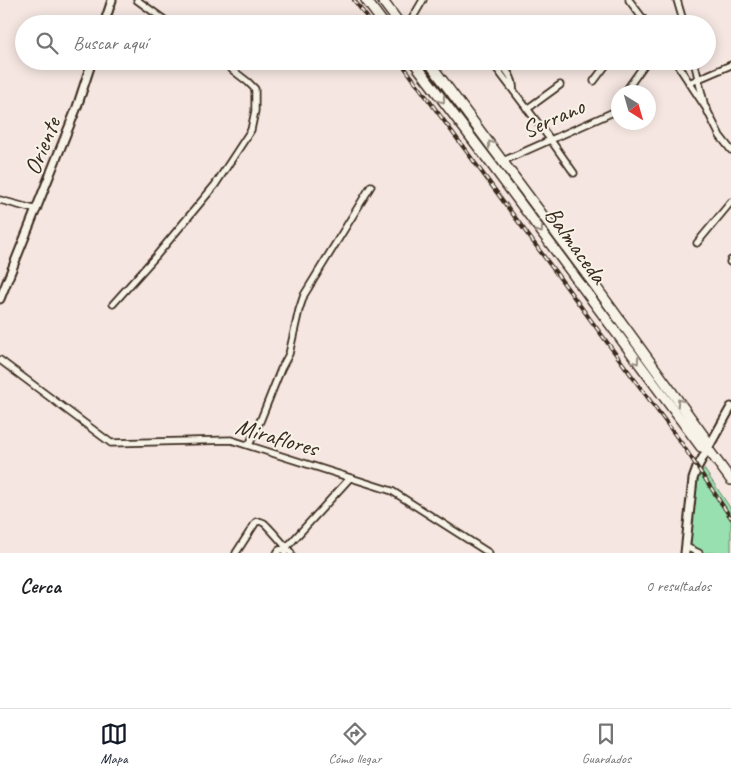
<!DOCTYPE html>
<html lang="es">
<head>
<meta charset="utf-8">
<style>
  body { margin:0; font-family:Caveat,sans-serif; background:#f2f2f2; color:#202124 }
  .compass { position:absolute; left:611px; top:85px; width:45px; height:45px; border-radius:50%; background:#fff; box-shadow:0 2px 12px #0003; rotate:143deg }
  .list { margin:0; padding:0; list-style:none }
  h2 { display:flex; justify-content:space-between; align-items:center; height:65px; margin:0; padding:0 20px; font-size:21px }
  h2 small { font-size:16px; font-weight:400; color:#757577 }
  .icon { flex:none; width:28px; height:28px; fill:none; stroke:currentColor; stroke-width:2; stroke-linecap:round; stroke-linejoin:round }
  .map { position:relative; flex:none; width:731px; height:553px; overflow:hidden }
  .search { position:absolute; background:#fff; box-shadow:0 2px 12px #0003; left:15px; right:15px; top:15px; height:55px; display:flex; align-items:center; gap:12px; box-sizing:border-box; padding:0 18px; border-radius:28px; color:#757577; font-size:19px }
  .sheet { height:155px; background:#fff }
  nav { display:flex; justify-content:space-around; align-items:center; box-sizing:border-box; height:70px; border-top:1px solid #e0e0e0; background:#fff; font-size:14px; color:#757577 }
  nav a { display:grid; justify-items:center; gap:2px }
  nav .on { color:#111827 }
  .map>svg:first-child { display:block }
  .green { fill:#98e0af; stroke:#6a8566 }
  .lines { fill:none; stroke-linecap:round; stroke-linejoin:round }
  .minor-casing { stroke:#3b2a1e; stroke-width:9 }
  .tertiary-casing { stroke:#3b2a1e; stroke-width:11 }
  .primary-casing { stroke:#3b2a1e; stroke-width:12 }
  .minor { stroke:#f7f3e8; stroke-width:5.5 }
  .tertiary { stroke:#f7f3e8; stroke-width:7 }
  .primary { stroke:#f7f3e8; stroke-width:9 }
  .rail-casing { stroke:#3b2a1e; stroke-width:4 }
  .rail { stroke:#f7f3e8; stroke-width:2; stroke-dasharray:5.5; stroke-linecap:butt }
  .oneway { stroke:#998e83 }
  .labels { text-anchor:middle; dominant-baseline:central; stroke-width:4; stroke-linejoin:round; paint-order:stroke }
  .street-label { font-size:24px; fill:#3b2a1e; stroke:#f7f3e8 }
</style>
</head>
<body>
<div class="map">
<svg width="731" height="553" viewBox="0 0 731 553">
  <rect width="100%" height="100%" fill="#f5e6e1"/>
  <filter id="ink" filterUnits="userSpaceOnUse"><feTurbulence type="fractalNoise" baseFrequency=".02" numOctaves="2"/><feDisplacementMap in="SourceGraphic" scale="10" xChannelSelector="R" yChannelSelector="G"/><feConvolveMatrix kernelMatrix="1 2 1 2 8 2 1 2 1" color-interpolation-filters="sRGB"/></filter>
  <g filter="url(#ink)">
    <path class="green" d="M704,469l27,40v44h-42l9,-76z"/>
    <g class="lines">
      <g class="minor-casing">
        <path id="minor" d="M137,0l33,24
          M629,0l18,24
          M677,0l7,24
          M409,24l14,-24
          M491,61l59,78 24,34
          M499,61c7,9 16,18 14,29
          M675,61l31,47 14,28 11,14
          M694,61l10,42
          M594,81l15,-20
          M689,83l42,-18
          M625,92l22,-31
          M527,109l33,-24
          M503,161l115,-51
          M0,200l37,10
          M697,243l34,-41
          M730,262l1,-2
          M113,304l43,-48 59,-71 36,-55 4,-19v-22l-7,-7 -27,-21
          M0,360l111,83 120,-3 161,51 97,62
          M249,445l12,-26 20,-50 8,-15 10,-44 5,-15 67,-109
          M686,547l13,6
          M236,553l20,-31c4,-1 4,-1 8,1 3,2 24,26 27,30
          M277,553l2,-3 7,-1
          M285,553l1,-4 1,-2 63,-69"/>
      </g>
      <g class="tertiary-casing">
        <path id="tertiary" d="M104,24l8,-24
          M0,299l77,-192 15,-46
          M685,553l8,-74 4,-11 34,-61"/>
      </g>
      <g class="primary-casing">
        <path id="primary" d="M366,0l18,24
          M382,0l18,24
          M413,61l79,104 209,282 7,2
          M428,61l168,226 110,152 2,10 23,31"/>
      </g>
      <use href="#minor" class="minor"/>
      <use href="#tertiary" class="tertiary"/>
      <use href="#primary" class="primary"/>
      <g class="rail-casing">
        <path id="rail" d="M354,0l18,24
          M400,61l282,383 49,74"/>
      </g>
      <use href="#rail" class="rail"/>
    </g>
    <defs><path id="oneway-chevron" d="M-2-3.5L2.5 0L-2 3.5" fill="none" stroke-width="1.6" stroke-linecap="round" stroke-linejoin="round" transform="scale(1.25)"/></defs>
    <g class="oneway">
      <use href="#oneway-chevron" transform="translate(442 100) rotate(53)"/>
      <use href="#oneway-chevron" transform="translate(491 144) rotate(-127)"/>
      <use href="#oneway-chevron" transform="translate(540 230) rotate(54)"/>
      <use href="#oneway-chevron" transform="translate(636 361) rotate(54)"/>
      <use href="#oneway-chevron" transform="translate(680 402) rotate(-125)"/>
    </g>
  </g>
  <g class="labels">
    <g class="street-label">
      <text transform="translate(553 118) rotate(-24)">Serrano</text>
      <text transform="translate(42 146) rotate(-68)">Oriente</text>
      <text transform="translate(576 245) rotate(54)">Balmaceda</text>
      <text transform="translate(277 437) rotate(16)">Miraflores</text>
    </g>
  </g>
</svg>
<svg class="compass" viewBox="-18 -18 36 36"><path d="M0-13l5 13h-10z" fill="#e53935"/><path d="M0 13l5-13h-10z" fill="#757577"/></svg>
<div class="search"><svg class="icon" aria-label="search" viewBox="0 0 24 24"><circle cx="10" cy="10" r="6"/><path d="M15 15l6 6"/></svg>Buscar aquí</div>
</div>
<section class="sheet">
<h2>Cerca<small>0 resultados</small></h2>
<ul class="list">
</ul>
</section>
<nav>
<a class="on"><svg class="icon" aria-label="map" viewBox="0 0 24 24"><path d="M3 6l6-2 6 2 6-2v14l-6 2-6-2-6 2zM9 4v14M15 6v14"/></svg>Mapa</a>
<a><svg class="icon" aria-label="directions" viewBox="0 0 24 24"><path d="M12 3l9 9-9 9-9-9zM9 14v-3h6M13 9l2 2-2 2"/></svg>Cómo llegar</a>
<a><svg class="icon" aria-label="saved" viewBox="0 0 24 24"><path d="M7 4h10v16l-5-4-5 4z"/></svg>Guardados</a>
</nav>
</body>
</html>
